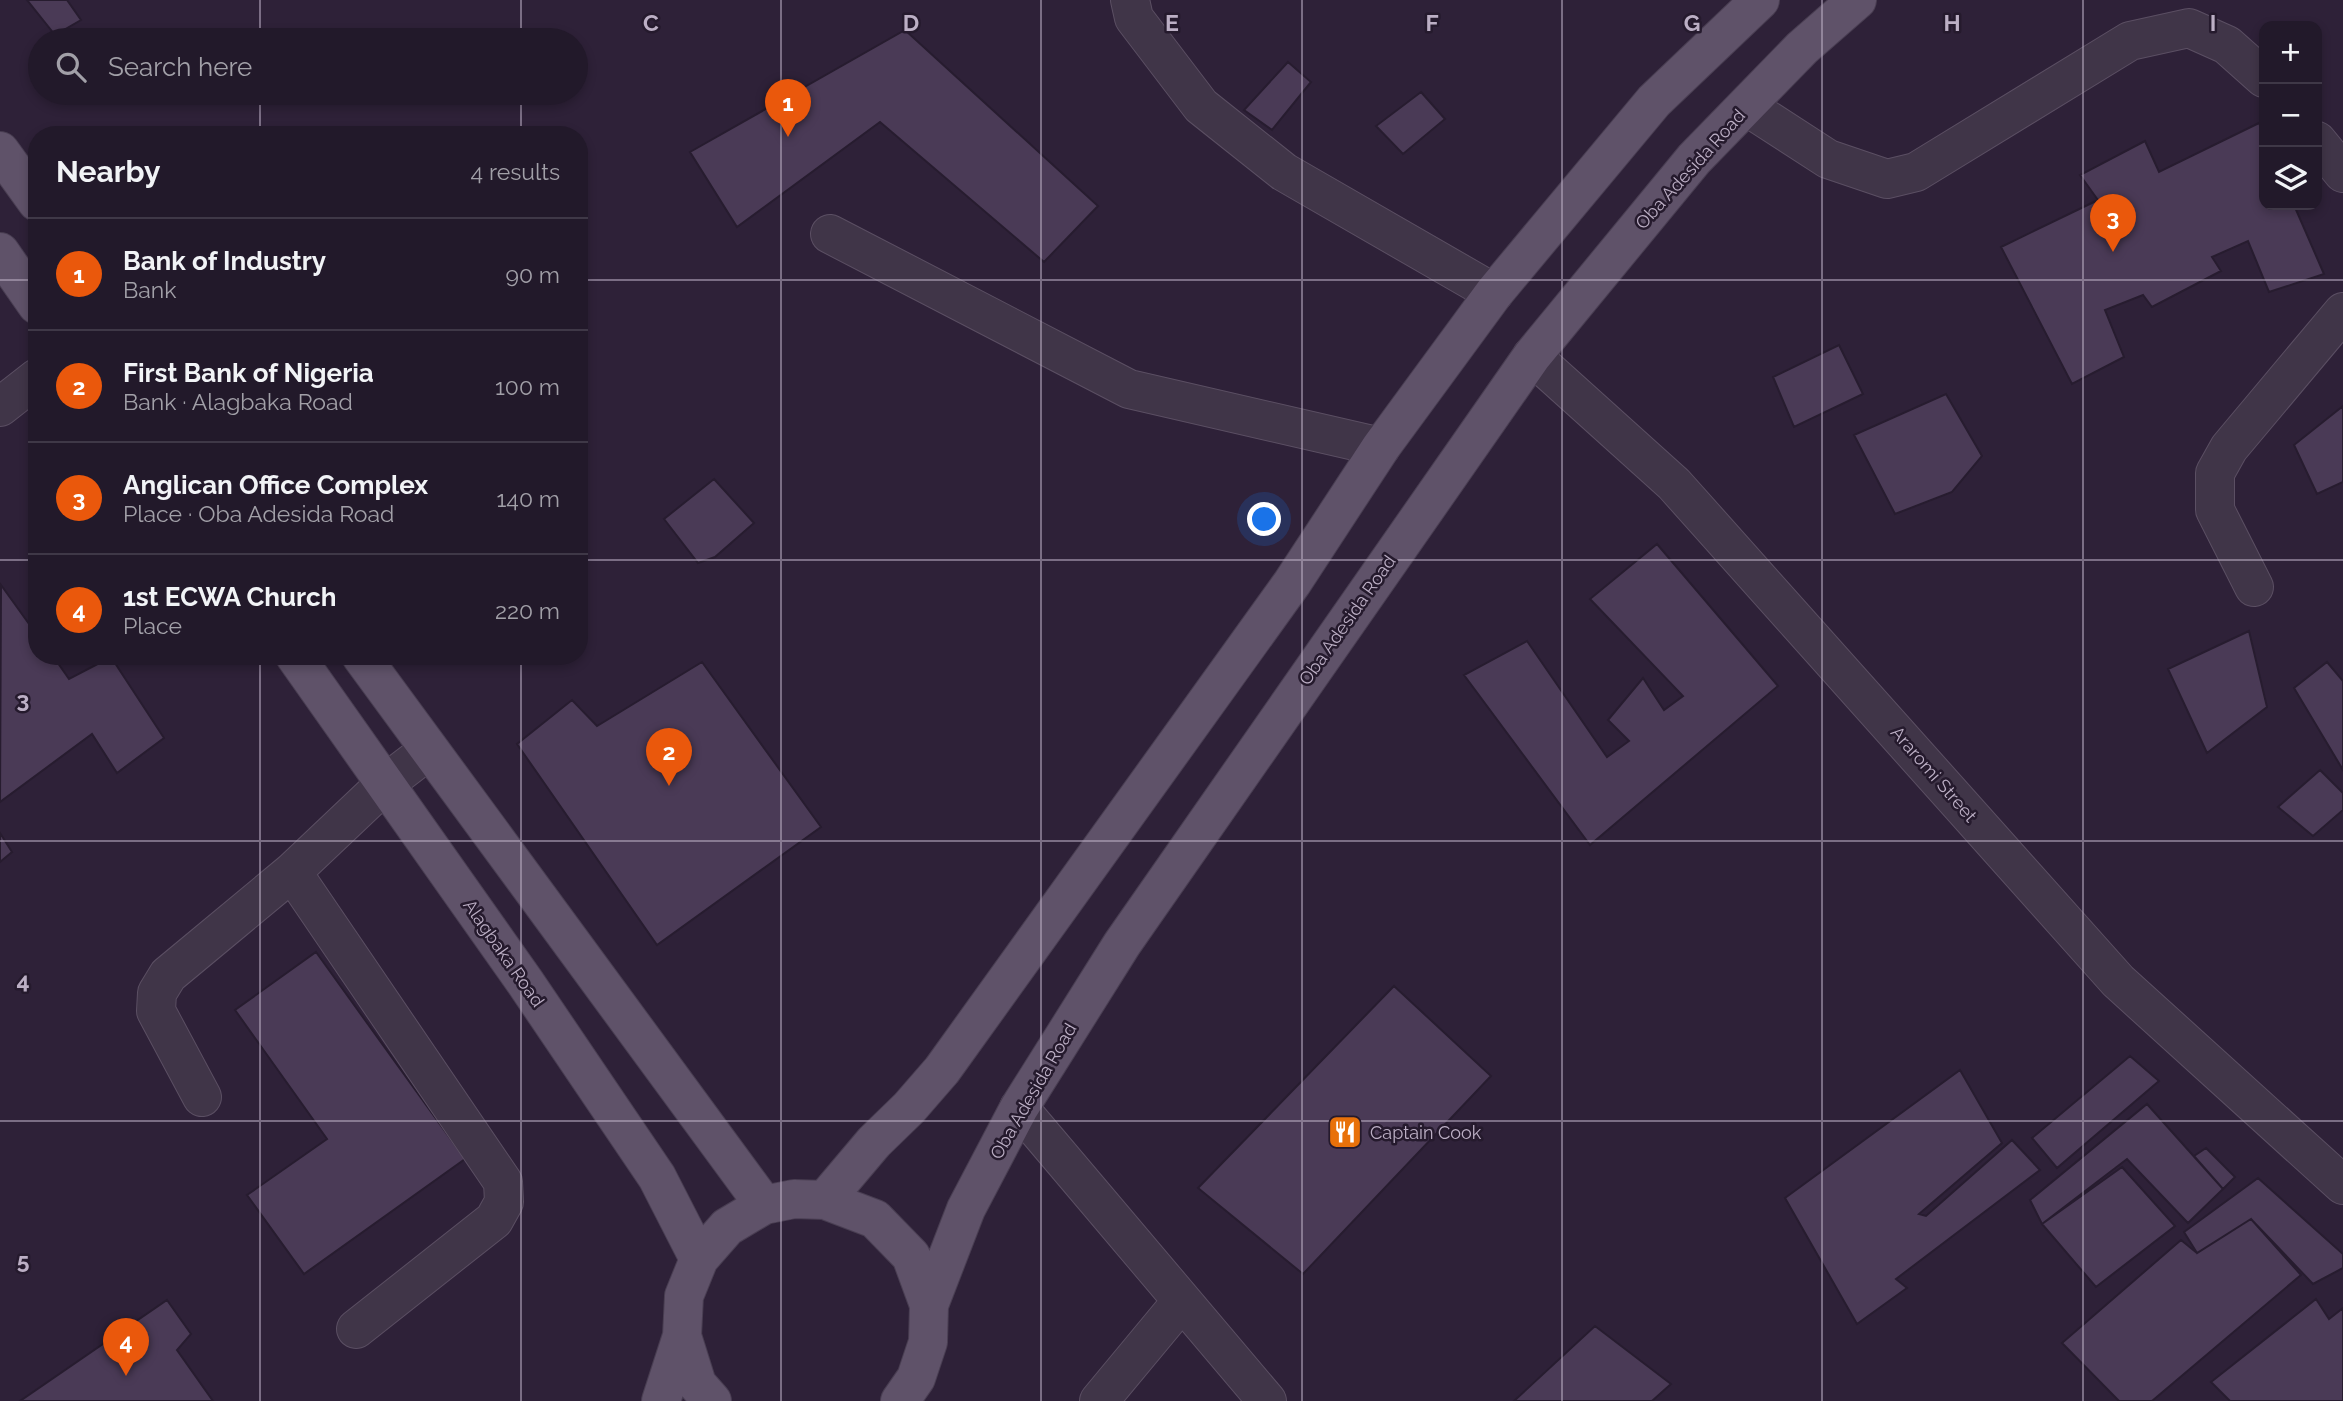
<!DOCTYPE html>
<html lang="en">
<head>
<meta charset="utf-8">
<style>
  body { margin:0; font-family:Raleway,sans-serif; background:#2a2232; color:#f1f3f6 }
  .controls { position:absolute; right:21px; top:21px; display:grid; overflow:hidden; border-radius:14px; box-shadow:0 4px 10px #0003 }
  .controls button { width:63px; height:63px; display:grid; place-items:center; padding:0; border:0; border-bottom:2px solid #3f3847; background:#22192a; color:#f1f3f6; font:35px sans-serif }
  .you { position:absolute; left:1265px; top:520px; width:24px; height:24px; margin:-18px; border:5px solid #fff; border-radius:50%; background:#1a73e8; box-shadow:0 0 0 10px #1a73e833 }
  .badge { display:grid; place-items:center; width:46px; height:46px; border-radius:50%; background:#ea580c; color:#fff; font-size:23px; font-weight:700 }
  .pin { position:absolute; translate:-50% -58px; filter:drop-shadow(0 2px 4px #0008) }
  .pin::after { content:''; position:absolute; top:37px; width:24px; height:21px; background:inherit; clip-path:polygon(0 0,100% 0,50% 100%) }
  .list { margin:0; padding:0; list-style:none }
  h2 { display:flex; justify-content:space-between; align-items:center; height:91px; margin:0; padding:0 28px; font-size:30px }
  h2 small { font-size:23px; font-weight:400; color:#a2a0a8 }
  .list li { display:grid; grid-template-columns:46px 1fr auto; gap:21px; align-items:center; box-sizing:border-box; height:112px; padding:0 28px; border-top:2px solid #3f3847 }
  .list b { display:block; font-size:26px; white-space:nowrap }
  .list p { margin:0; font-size:23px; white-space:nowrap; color:#a2a0a8 }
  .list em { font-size:23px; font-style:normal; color:#a2a0a8 }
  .icon { flex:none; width:38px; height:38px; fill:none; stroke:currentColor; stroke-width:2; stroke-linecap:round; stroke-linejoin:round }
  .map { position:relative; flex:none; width:2343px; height:1401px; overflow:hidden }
  .search { position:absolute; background:#22192a; box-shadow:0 4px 10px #0003; left:28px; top:28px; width:560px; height:77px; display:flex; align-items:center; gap:18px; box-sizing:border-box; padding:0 24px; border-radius:38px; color:#a2a0a8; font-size:26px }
  .panel { position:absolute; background:#22192a; box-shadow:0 4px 10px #0003; left:28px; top:126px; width:560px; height:539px; border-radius:28px }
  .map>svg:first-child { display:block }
  .building { fill:#4a3a56; stroke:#271c2f; stroke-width:2 }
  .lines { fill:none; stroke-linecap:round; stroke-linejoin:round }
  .minor-casing { stroke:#5b4f63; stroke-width:40 }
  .major-casing { stroke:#493e52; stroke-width:40 }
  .minor { stroke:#403548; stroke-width:38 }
  .major { stroke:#5f5269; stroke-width:38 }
  .grid { fill:none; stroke:#bcafc5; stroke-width:2; stroke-opacity:0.55 }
  .labels { text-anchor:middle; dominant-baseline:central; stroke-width:5; stroke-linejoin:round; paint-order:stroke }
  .street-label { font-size:18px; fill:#bcafc5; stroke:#251a2d }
  .poi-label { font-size:18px; fill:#bcafc5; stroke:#251a2d; text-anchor:start }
  .grid-label { font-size:23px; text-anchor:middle; font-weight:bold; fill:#bcafc5; stroke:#251a2d; stroke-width:5; stroke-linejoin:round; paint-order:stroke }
</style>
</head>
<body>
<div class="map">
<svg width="2343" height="1401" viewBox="0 0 2343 1401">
  <rect width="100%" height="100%" fill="#2e2138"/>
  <path class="building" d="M27,0h40l14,20 -26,15z
    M905,30l193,176 -54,56 -164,-140 -143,105 -47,-75z
    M1288,62l23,20 -39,48 -28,-20z
    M1421,92l24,27 -42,35 -27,-28z
    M2259,123l5,13v69h30l30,69 -55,18 -21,-51 -36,16 9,14 -69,36 -9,-12 -38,15 19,47 -52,27 -71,-137 97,-47 -18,-25 65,-34 14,31z
    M1839,345l24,49 -69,33 -21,-50z
    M1946,394l36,62 -30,36 -57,22 -41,-79z
    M2343,406v76l-26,12 -23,-49z
    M714,479l40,44 -39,34 -17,6 -34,-44z
    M1657,544l121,142 -188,159 -126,-170 63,-34 80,116 22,-16 -21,-21 35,-42 21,32 19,-14 -93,-97z
    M1,585l36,50v21h16l16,23 42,-22 53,81 -47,35 -25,-39 -92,68z
    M2249,631l18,76 -60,46 -39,-84z
    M702,662l119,165 -164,118 -140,-201 55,-44 25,26z
    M2327,662l16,19v89l-49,-82z
    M2320,770l23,23v17l-30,26 -35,-29z
    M0,833l12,19 -12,10z
    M316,952l149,207 -161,115 -57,-79 80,-56 -92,-129z
    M1394,986l97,90 -188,198 -105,-86z
    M2130,1056l29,25 -102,87 -25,-30z
    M1960,1070l42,73 -83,71 7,2 86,-76 28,30 -144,109 11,9 -50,36 -72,-126z
    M2147,1104l76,85 -35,34 -61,-64 -85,65 -12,-24z
    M2206,1148l29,29 -12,12 -29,-33z
    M2122,1167l53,59 -79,61 -54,-63z
    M2258,1178l85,76v14l-30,16 -62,-65 -54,34 -13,-21z
    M2251,1219l50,56 -149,126h-33l-57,-58 119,-103 16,13z
    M2316,1299l13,20 14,-11v93h-113l-19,-19z
    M167,1300l24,34 -14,16 36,51h-193z
    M1595,1326l76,58 -19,17h-138z"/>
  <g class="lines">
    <g class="minor-casing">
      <path id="minor" d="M1130,0l4,18 67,88 83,66 210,121
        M1746,106l82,53 59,20 29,-7 214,-131 59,-13 38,17 37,33
        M2317,141l26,32
        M830,234l299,155 252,58
        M1532,356l142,128 444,497 225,204
        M0,407l37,-29
        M2254,587l-39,-77v-37l14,-25 114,-136
        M292,872l211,310 1,20 -10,18 -138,109
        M202,1097l-46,-86 1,-18 11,-18 124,-103 94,-89 43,-33
        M1019,1108l248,293
        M1099,1401l83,-100"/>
    </g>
    <g class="major-casing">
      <path id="major" d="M0,151l37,51
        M0,252l37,53
        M295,656l230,326 132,195 42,82
        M361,656l403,549
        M825,1200l49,-58 35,-34 33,-38 350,-487 89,-136 113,-154 160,-192 106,-101
        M929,1305l37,-96 53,-101 103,-164 410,-588 162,-197 108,-111 55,-48
        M661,1401l21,-65
        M712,1401l-15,-17 -15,-48 2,-40 15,-37 28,-32 37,-22 30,-6 31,1 50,19 36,37 18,49 -1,37 -12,36 -16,23"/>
    </g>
    <use href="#minor" class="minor"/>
    <use href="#major" class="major"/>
  </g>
  <path class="grid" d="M260,0v40M521,0v40M781,0v1401M1041,0v1401M1302,0v1401M1562,0v1401M1822,0v1401M2083,0v1401M260,93v42M521,93v42M0,280h37M579,280h1764M0,560h37M579,560h1764M260,656v745M521,656v745M0,841h2343M0,1121h2343"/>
  <defs>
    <g id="restaurant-square" transform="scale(1.75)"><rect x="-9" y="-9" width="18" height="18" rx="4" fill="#e8710a" stroke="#251a2d"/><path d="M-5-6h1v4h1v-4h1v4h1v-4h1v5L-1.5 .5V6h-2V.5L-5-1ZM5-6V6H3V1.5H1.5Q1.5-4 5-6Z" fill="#fff"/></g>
  </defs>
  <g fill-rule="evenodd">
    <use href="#restaurant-square" x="1345" y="1132"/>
  </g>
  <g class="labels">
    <g class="street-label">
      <text transform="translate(1690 169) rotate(-48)">Oba Adesida Road</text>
      <text transform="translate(1347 620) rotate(-55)">Oba Adesida Road</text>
      <text transform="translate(1934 774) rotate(49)">Araromi Street</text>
      <text transform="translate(504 953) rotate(55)">Alagbaka Road</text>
      <text transform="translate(1033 1091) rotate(-60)">Oba Adesida Road</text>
    </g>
    <g class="poi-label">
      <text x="1370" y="1132">Captain Cook</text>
    </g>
  </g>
  <g class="grid-label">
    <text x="651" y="31">C</text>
    <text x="911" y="31">D</text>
    <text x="1172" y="31">E</text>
    <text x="1432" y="31">F</text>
    <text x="1692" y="31">G</text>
    <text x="1952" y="31">H</text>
    <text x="2213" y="31">I</text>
    <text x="23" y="708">3</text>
    <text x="23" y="989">4</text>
    <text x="23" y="1269">5</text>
  </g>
</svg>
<div class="controls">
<button>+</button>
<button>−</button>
<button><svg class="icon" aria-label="layers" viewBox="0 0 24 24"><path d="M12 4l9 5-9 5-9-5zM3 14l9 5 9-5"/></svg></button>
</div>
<div class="you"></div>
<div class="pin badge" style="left:788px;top:137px">1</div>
<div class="pin badge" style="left:669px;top:786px">2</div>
<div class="pin badge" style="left:2113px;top:252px">3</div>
<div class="pin badge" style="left:126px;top:1376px">4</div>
<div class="search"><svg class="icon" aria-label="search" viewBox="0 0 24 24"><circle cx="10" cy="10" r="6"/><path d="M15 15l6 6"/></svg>Search here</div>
<section class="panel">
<h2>Nearby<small>4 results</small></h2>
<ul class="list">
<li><span class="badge">1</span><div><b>Bank of Industry</b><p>Bank</p></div><em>90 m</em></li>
<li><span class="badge">2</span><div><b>First Bank of Nigeria</b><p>Bank · Alagbaka Road</p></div><em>100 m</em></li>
<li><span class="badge">3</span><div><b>Anglican Office Complex</b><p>Place · Oba Adesida Road</p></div><em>140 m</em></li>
<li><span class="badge">4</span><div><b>1st ECWA Church</b><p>Place</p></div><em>220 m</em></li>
</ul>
</section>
</div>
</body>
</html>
